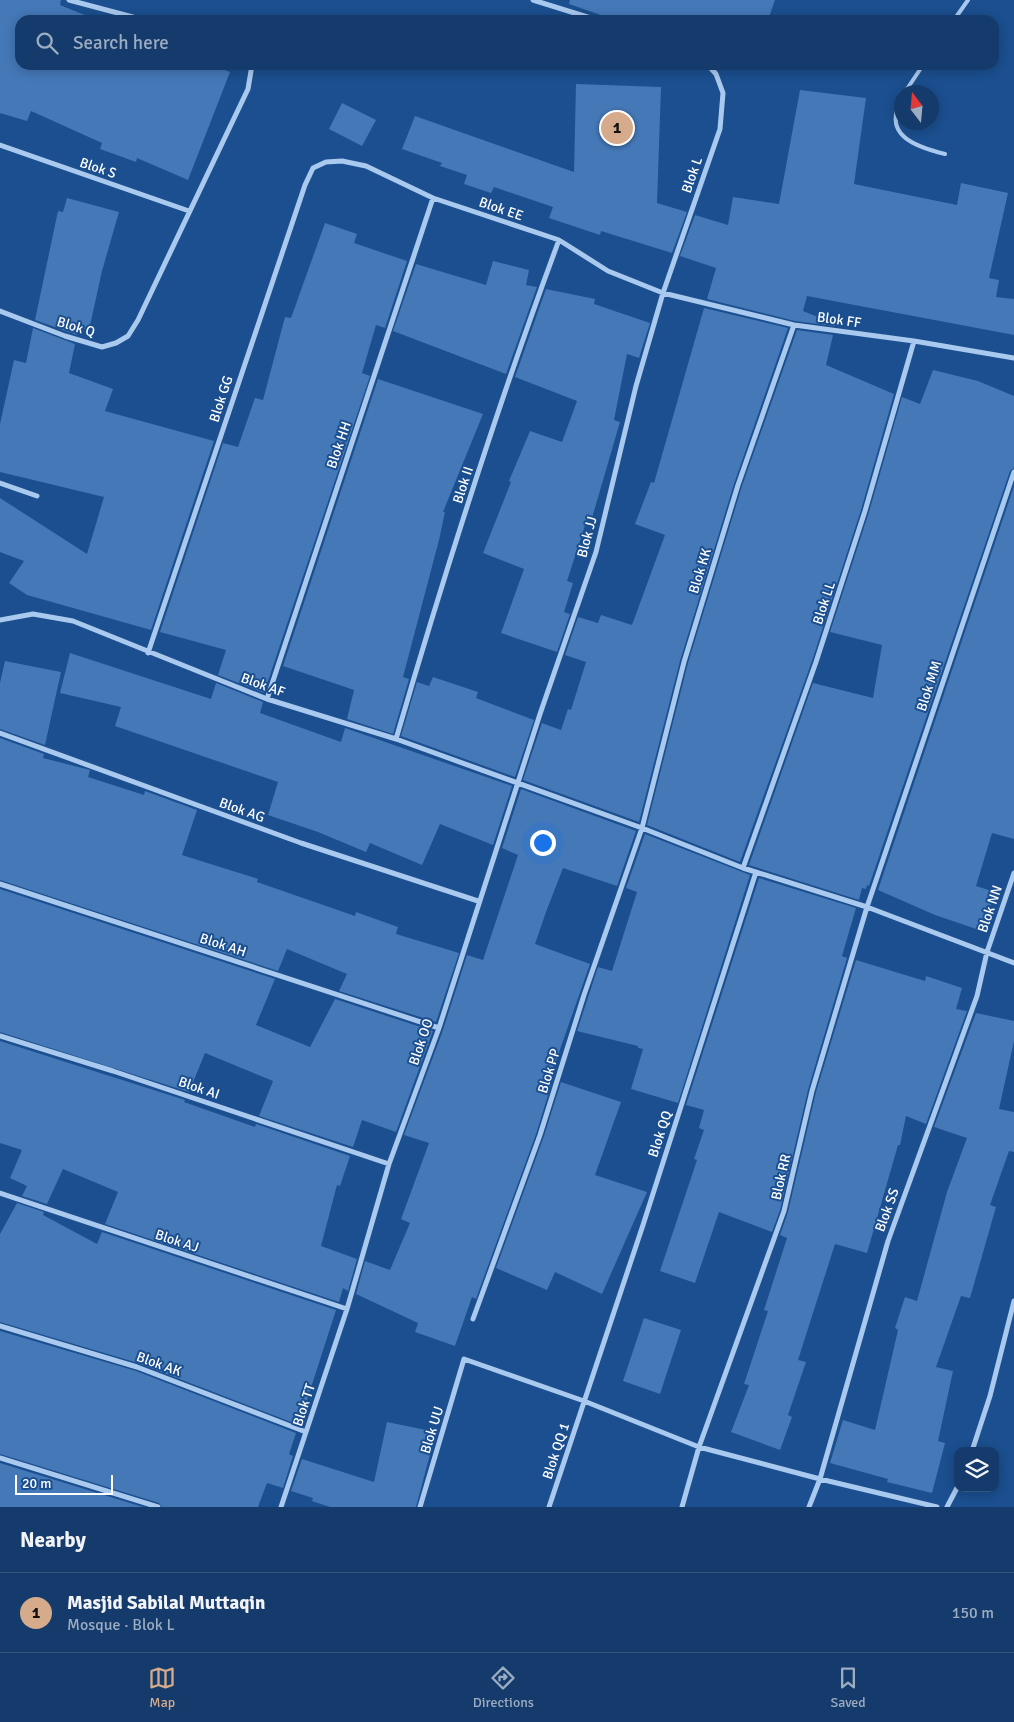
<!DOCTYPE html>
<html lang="en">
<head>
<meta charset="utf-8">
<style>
  body { margin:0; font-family:Signika,sans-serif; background:#1d4271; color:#f1f3f6 }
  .controls { position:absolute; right:15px; bottom:15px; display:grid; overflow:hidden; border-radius:10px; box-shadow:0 2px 12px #0003 }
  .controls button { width:45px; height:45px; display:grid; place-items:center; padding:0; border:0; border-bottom:1px solid #33557e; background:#143b6b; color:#f1f3f6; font:25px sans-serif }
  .compass { position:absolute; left:894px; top:85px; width:45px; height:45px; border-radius:50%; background:#143b6b; box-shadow:0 2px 12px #0003; rotate:344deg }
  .scale { position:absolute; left:15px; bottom:12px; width:98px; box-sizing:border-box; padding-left:5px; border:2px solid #fff; border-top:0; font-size:14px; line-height:18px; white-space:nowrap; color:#fff; -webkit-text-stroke:4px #1b4f8f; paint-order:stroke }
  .you { position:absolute; left:542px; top:842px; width:18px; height:18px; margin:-12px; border:4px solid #fff; border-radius:50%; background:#1a73e8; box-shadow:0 0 0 8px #1a73e833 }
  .badge { display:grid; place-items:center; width:32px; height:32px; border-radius:50%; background:#d6ab8b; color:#111; font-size:16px; font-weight:700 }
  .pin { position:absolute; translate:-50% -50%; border:2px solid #fff; box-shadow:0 1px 5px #0006 }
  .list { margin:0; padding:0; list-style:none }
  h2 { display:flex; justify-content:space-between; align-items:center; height:65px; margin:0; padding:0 20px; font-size:21px }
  h2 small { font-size:16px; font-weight:400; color:#9dadc1 }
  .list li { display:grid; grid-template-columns:32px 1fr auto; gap:15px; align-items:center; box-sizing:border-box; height:80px; padding:0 20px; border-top:1px solid #33557e }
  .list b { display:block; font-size:19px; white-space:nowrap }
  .list p { margin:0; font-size:16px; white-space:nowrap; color:#9dadc1 }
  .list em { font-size:16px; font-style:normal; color:#9dadc1 }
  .icon { flex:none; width:28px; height:28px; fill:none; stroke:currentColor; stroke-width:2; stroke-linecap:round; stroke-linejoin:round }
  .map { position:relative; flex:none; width:1014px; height:1507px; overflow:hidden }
  .search { position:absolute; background:#143b6b; box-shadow:0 2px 12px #0003; left:15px; right:15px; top:15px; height:55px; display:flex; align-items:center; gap:12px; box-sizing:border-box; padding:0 18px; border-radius:15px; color:#9dadc1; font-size:19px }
  .sheet { height:145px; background:#143b6b }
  nav { display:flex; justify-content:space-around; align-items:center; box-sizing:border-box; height:70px; border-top:1px solid #33557e; background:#143b6b; font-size:14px; color:#9dadc1 }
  nav a { display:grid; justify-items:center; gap:2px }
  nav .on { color:#d6ab8b }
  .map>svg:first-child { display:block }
  .building { fill:#4478b7 }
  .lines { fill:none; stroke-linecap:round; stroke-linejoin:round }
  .service { stroke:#a9c9ee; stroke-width:4 }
  .minor { stroke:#a9c9ee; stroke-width:5 }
  .labels { text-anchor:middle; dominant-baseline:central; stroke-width:4; stroke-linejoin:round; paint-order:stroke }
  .street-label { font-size:14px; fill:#fff; stroke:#1b4f8f }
</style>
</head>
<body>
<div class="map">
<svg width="1014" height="1507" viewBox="0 0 1014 1507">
  <rect width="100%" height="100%" fill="#1b4f8f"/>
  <path class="building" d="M0,0h61l-1,5 37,15h-77v45h192l18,7 -42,108 -51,-22 -1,4 -36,-13 2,-6 -71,-32 -4,10 -27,-8z
    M570,0h205l-7,20h-153l-46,-16z
    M576,84l85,3 -4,116 30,9 -15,41 -71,-22 -1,4 -51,-17 4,-11 -59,-20 -3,6 -27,-9 3,-9 -27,-9 2,-3 -40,-14 13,-33 159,56z
    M800,90l66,8 -12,86 103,21 4,-22 47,10 -19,85 10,2 -3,17 18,2v36l-207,-39 -4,15 32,13v2l-40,-5 -88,-22 9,-31 -36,-12 15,-41 33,10 5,-28 46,7z
    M342,103l34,17 -14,26 -33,-17z
    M67,198l52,14 -17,59 -13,59 -10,-2 -2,7 -42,-15 23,-109 5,1z
    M325,223l32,11 -3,9 53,18 -22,67 -9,-3 -14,48 8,3 -106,317 -46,-18 8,-25 -66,-18 63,-189 15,4 17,-49 8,2 22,-83 6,1z
    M493,261l36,9 -3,15 11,2 -31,87 -113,-43 23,-67 70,21z
    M546,289l49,10 -1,5 56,19 -11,35 -12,-4 -13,66 6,2 -28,96 -4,-2 -21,65 6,2 -9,29 6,2 -13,38 -56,-19 23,-64 -41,-16 28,-71 -2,-1 21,-50 32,11 15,-41 -62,-24z
    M704,308l84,20 -54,156 -54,177 -41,161 -116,-42 19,-57 19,7 7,-21 3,1 15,-48 -21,-7 13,-38 20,6 3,-8 31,10 33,-90 -30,-11 16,-42 3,1z
    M33,328l42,16 -6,29 44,16 -8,22 109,30 -63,189 -124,-35 -18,-12 15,-22 -24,-9v-54l87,56 17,-57 -104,-25v-48l14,-64 12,3z
    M797,330l36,5 -7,30 68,29 -33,116 -49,151 -72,201 -93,-37 41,-162 54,-177z
    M933,370l45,11 36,15v72l-4,3 -141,415 -2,-1 -1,4 -4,-1 -3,12 -110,-35 64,-182 60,15 9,-53 -52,-13 39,-120 33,-115 18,7z
    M378,379l105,35 -40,98h2l-6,28 -36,137 6,2 -16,55 -46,-15 7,-29 -71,-24z
    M1014,486v353l-22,-6 -16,53 19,6 -13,39 -47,-16 -57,-25z
    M70,653l141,46 5,-16 47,19 -3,11 81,29 4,-14 167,58 -19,59 -53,-21 -18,41 -52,-22 -4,9 -48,-20 -50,-17 10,-33 -163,-56 6,-19 -61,-14z
    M5,661l56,11 -16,73 -45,-16v-46z
    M433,677l45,15 -2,6 58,22 -19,57 -114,-41 16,-54 12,4z
    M0,738l44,16 -1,4 47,12 -2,7 56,18 1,-4 52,19 -15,45 76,24 -1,3 98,34 1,-4 42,15 -2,7 63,19 -23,69 -97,-31 8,-17 -60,-25 -9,22 -278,-91z
    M521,789l115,42 -19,55 -54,-18 -17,44 -11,32 55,20 -40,114 3,1 -17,55 -59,162 -1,3 -4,-2 -17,49 -40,-14 3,-9 -62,-29 9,-33 25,9 20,-47 -9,-4 28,-76 -25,-8 39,-105 24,-75 16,5 35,-105 -16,-7z
    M645,834l105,41 -72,228 -47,-14 12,-40 -5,-1v-2l-61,-15 21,-64 14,4 25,-79 -11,-4z
    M759,878l97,30 -14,48 5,2 -39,132 -28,120 -8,22 -53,-20 -24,71 -35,-12 37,-111 -3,-1 10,-29 -5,-2 5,-18 -18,-5z
    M0,889l275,90 -19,46 54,22 25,-48 98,32 -37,101 -34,-12 -9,27 -94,-31 14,-35 -68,-28 -16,39 -189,-60z
    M856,960l69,21 1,-5 36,12 -6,21 11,2 -41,113 -20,-8 -6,29h-2l-31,108 -32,-9 -37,116 8,2 -18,53 4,2 -12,33 -49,-18 18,-47 -5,-1 24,-73 -4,-1 23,-72 -7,-3 8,-23 28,-120z
    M976,1013l38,8v20l-15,68 15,3v40l-5,-1 -19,54 6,2 -26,91 -9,-2 -25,71 17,4 -15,70 7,2 -13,50 -45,-11 1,-3 -58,-16 13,-43 32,10 23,-100 -3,-2 10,-31 12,4 30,-109 20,-54 -33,-11z
    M0,1041l185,59 -1,2 71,25 1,-3 94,32 -10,30 -3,-1 -16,61 36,13 -9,32 -5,-3 -4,14 -234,-78 13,-32 -55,-23 -16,35 -25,-8 5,-10 -17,-8 12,-28 -22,-7z
    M561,1082l60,20 -26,73 52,17 -45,102 -47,-22 -8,18 -51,-22 48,-132z
    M17,1203l27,9 -1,3 54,29 5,-12 234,78 -37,115 -161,-62 -138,-41v-88z
    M644,1318l37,12 -21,64 -37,-13z
    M0,1331l136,40 160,62 -7,21 4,2 -10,32 -16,-5 -9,24h-96l-3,-4 -159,-49z
    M387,1422l49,10 -20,75h-86l-18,-6 1,-3 -22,-7 11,-32 72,23z
    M0,1463l143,44h-143z"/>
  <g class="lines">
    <path class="service" d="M954,20l14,-20
      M905,92l18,-27
      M902,99c-21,36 14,48 43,55"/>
    <path class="minor" d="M69,0l75,20
      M533,0l64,20
      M0,145l189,66
      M0,311l65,25 37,11 14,-4 12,-7 10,-16 110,-231 4,-24
      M0,483l37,13
      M0,620l33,-6 40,7 194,78 129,40 246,89 101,40 124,39 147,56
      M148,653l157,-468 8,-17 13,-6 16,-1 24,5 67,32 126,42 49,31 55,22 131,32 120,16 100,17
      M267,699l166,-501
      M0,733l301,110 177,58
      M396,739c49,-168 102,-335 163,-499
      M743,868l73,-206 49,-151 49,-170
      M0,884l439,144
      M0,1036l113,35 276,93
      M0,1193l347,116
      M473,1319l67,-184 44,-140 58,-167 42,-166 54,-177 56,-160
      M0,1326l137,41 169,65
      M972,1451l18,-55 24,-95
      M0,1458l158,49
      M281,1507l66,-198 42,-145 50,-136 101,-314 56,-162 40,-166 27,-93 57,-164 3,-36 -7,-19 -8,-9
      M420,1507l44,-148 120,42 115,46 121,32 117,28
      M549,1507l94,-282 113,-353
      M682,1507l17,-60 85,-236 28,-120 55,-184 147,-435
      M809,1507l11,-28 68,-238 89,-245 10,-44 27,-79
      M947,1507l11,-21"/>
  </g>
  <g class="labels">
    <g class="street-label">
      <text transform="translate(98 168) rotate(19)">Blok S</text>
      <text transform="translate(692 175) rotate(-71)">Blok L</text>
      <text transform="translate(501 209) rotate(19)">Blok EE</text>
      <text transform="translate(839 320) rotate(8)">Blok FF</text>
      <text transform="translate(76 327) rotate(17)">Blok Q</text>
      <text transform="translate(221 399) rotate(-72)">Blok GG</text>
      <text transform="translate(339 445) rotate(-71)">Blok HH</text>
      <text transform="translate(463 485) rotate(-72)">Blok II</text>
      <text transform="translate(587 537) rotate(-75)">Blok JJ</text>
      <text transform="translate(700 571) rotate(-73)">Blok KK</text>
      <text transform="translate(824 603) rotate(-72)">Blok LL</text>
      <text transform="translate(263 685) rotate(20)">Blok AF</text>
      <text transform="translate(929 686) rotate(-72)">Blok MM</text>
      <text transform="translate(242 810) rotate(20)">Blok AG</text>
      <text transform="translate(990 909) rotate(-71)">Blok NN</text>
      <text transform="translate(223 945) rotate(18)">Blok AH</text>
      <text transform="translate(421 1042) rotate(-71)">Blok OO</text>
      <text transform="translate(549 1071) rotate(-73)">Blok PP</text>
      <text transform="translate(199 1088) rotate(19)">Blok AI</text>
      <text transform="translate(660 1134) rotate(-72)">Blok QQ</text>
      <text transform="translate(781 1177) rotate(-77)">Blok RR</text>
      <text transform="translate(887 1210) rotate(-70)">Blok SS</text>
      <text transform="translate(177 1241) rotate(18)">Blok AJ</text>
      <text transform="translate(159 1364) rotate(20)">Blok AK</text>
      <text transform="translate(304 1405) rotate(-72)">Blok TT</text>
      <text transform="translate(432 1430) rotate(-73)">Blok UU</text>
      <text transform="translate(556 1451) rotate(-72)">Blok QQ 1</text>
    </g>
  </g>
</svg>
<div class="controls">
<button><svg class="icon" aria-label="layers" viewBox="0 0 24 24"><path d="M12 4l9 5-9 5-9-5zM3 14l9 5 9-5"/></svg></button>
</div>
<svg class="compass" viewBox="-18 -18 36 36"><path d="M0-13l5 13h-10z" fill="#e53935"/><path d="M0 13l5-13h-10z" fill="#9dadc1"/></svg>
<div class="scale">20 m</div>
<div class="you"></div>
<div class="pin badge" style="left:617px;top:128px">1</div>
<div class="search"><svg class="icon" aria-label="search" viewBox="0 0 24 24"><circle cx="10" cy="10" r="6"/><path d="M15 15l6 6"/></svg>Search here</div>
</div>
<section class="sheet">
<h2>Nearby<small></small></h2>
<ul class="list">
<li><span class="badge">1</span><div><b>Masjid Sabilal Muttaqin</b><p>Mosque · Blok L</p></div><em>150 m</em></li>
</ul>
</section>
<nav>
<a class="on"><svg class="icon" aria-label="map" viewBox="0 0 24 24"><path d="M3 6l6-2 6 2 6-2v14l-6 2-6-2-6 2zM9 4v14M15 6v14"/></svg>Map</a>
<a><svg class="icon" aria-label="directions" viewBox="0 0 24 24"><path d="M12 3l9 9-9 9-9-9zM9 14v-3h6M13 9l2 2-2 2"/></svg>Directions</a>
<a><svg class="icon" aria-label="saved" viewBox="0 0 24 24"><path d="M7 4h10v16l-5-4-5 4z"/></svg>Saved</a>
</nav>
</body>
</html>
